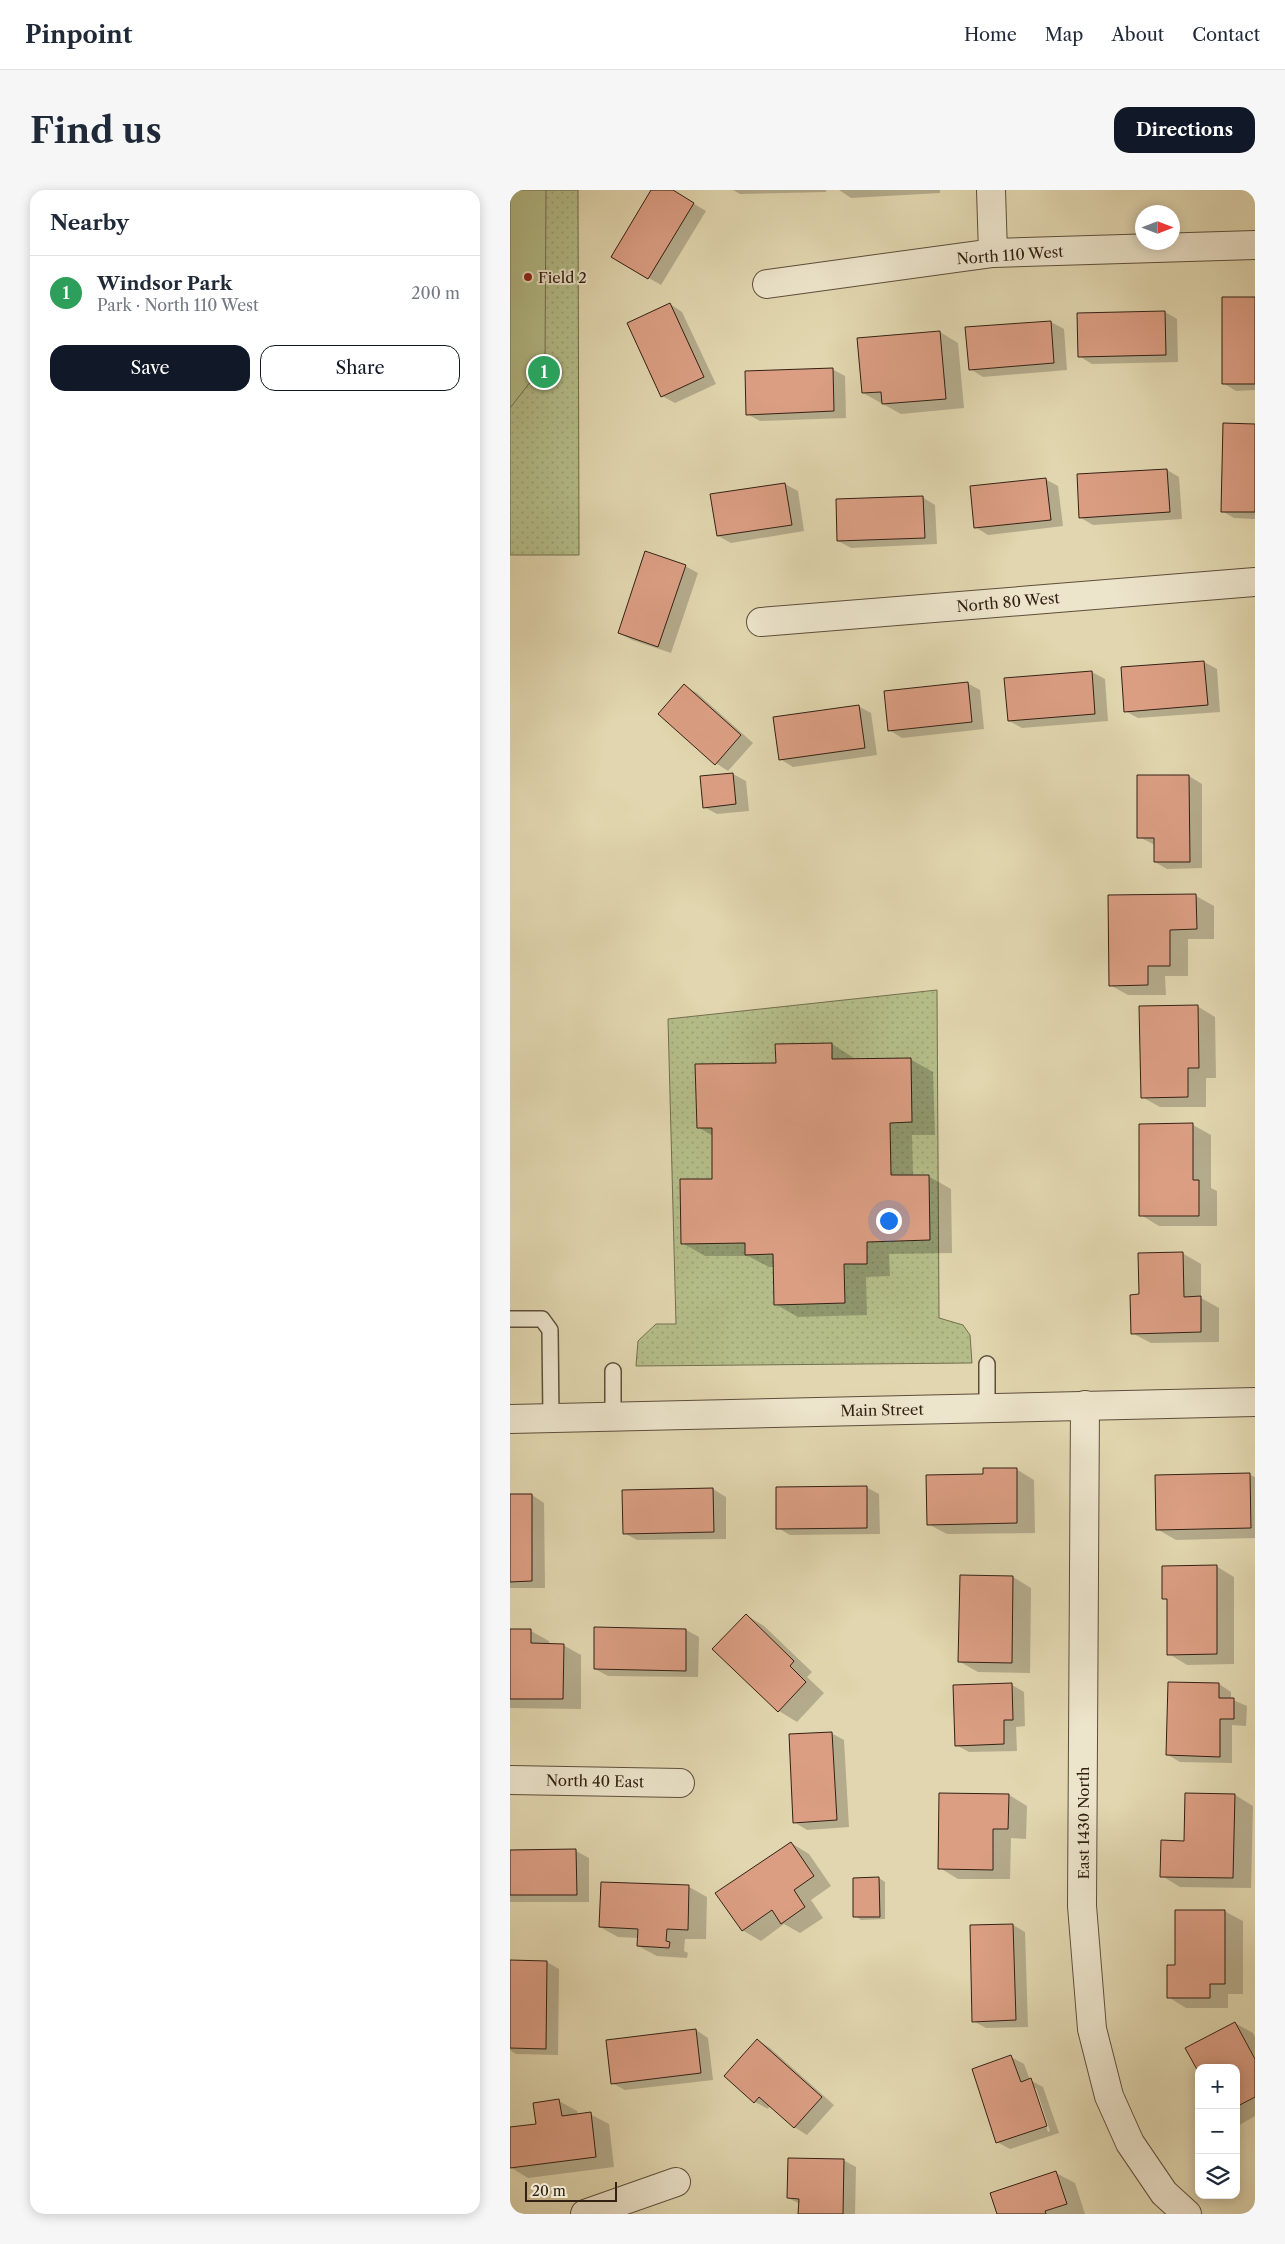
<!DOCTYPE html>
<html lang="en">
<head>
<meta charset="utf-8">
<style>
  body { margin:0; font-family:"Libre Caslon Text",serif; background:#f6f6f7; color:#1f2937 }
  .controls { position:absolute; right:15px; bottom:15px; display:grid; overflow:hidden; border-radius:10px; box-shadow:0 2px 12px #0003 }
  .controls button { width:45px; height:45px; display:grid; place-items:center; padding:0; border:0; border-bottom:1px solid #e0e1e3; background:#fff; color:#1f2937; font:25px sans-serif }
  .compass { position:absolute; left:625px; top:15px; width:45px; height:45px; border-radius:50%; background:#fff; box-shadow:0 2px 12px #0003; rotate:90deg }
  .scale { position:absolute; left:15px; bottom:12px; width:92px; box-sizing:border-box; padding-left:5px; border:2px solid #332114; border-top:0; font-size:14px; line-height:18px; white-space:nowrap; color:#332114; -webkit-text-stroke:4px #ece4cb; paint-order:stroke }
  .you { position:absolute; left:378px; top:1030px; width:18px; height:18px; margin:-12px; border:4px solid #fff; border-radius:50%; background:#1a73e8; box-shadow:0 0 0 8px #1a73e833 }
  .badge { display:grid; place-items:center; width:32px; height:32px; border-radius:50%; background:#111827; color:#fff; font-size:16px; font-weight:700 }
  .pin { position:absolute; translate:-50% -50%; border:2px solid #fff; box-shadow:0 1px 5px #0006 }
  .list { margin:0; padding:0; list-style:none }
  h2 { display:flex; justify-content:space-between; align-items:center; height:65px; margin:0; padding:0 20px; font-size:21px }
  h2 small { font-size:16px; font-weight:400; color:#747a83 }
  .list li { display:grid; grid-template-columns:32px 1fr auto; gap:15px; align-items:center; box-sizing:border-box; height:75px; padding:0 20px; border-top:1px solid #e0e1e3 }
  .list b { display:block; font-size:19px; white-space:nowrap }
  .list p { margin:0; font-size:16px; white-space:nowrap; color:#747a83 }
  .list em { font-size:16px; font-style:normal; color:#747a83 }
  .actions { display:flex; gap:10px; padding:15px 20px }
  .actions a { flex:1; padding:11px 0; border:1px solid #111827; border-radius:15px; text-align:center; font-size:18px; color:#111827 }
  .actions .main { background:#111827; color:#fff }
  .icon { flex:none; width:28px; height:28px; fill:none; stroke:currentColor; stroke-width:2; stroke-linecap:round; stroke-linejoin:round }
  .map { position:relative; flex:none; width:745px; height:2024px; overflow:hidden; border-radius:15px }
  header { display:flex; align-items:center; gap:30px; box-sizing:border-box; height:70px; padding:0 25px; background:#fff; border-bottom:1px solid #e0e1e3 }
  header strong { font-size:24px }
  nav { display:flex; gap:28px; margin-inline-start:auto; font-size:18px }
  .intro { display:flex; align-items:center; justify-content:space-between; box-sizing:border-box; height:120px; padding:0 30px }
  h1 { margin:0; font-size:35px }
  .button { padding:12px 22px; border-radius:15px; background:#111827; color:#fff; font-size:18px; font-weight:700 }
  main { display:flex; gap:30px; padding:0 30px }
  aside { flex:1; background:#fff; border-radius:15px; box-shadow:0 2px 12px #0003 }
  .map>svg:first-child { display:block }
  .green { fill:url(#green-dots); stroke:#746f4e }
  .pitch { fill:#b4bd89; stroke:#746f4e }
  .shadow { fill:#0003; fill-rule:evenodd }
  .building { fill:#db9e83; stroke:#332114 }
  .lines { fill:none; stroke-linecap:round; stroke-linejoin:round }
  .service-casing { stroke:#5e4e3b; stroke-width:18 }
  .minor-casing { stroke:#5e4e3b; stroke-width:30 }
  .tertiary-casing { stroke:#5e4e3b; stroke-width:30 }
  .service { stroke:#ece4cb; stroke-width:15 }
  .minor { stroke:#ece4cb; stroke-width:28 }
  .tertiary { stroke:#ece4cb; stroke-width:28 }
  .poi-dot { fill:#8f2418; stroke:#ece4cb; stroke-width:2 }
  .labels { text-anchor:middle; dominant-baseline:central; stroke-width:4; stroke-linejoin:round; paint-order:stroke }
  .street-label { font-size:15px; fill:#332114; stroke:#ece4cb }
  .poi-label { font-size:15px; fill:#332114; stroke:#ece4cb; text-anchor:start }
</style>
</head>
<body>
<header>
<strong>Pinpoint</strong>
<nav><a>Home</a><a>Map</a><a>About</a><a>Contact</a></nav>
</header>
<div class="intro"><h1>Find us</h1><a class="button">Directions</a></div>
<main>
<aside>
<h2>Nearby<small></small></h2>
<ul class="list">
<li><span class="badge" style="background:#2e9e5b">1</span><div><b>Windsor Park</b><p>Park · North 110 West</p></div><em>200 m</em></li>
</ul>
<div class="actions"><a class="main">Save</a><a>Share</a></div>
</aside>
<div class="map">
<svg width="745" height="2024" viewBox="0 0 745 2024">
  <defs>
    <pattern id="green-dots" width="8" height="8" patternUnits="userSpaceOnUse" patternTransform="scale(1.25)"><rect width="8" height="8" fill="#b4bd89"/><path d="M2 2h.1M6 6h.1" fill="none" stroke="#9ba275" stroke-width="1.8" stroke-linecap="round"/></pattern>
  </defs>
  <rect width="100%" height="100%" fill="#e1d6af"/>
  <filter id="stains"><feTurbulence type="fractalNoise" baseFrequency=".004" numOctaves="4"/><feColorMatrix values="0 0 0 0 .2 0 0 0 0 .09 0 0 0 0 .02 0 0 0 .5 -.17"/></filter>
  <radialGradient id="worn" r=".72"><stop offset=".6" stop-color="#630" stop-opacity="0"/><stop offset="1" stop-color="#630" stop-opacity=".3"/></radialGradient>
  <path class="green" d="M0,0h68l1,365h-69z
    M427,800l2,328 24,7 7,10 2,28 -336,3 2,-25 18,-17h20l-8,-305z"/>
  <path class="pitch" d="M0,0h36l-1,173 -35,45z"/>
  <path class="shadow" d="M142,0h19l35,21 -45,74 -48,-28z
    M223,0h93v2l-86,2z
    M329,0h101v3l-89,5z
    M745,108v92l-19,1 -13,-8z
    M160,114l12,8 34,72 -41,19 -13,-7z
    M655,122l12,7 1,43 -86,2 -13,-8z
    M541,132l13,7 3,41 -84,7 -13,-8 -3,-41z
    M430,142l18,11 6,65 -63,6 -38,-21z
    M322,179l13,7 1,42 -86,3 -13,-7z
    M745,235v94l-21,-1 -12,-7z
    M657,280l12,7 3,42 -89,6 -12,-7z
    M535,289l13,7 5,40 -75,9 -13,-8z
    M275,294l13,7 6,40 -73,12 -13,-7 -6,-40z
    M412,307l13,8 2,39 -86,4 -13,-7z
    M175,376l13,7 -27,80 -39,-13 -13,-7z
    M694,472l13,7 3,43 -82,6 -13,-7z
    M582,482l13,7 3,42 -86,7 -13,-7z
    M457,493l13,7 4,39 -82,9 -13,-8z
    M175,496l12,7 56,50 -25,28 -12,-8z
    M348,516l13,7 6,42 -84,12 -13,-8z
    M223,584l13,7 3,30 -32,3 -13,-7z
    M679,586l13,8v84l-35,1 -12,-7v-17l-16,-8 -1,-60z
    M686,706l18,10v33h-26v37h-23l1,19h-38l-18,-10z
    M687,816l18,11 1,61h-10v29h-46l-18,-10z
    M322,854l22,14v2l56,-1 23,13 2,63h-23l1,41h15l23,13 1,64 -63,1 1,22 -24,1 1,38 -69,2 -23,-13 -1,-37h-5l-21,-11h-43l-23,-13 32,-63 -1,-44 -15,-9 79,-63z
    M683,935l18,10v53l6,3v35h-58l-18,-11z
    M672,1063l19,11v34l18,10v34l-68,1 -19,-10 8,-37z
    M506,1279l18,11 1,53 -88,1 -19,-10 56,-49z
    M740,1285l5,2v61l-79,2 -19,-11z
    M356,1297l13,7 1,40 -90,1 -12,-7z
    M203,1299l13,8v42l-89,1 -13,-7v-42z
    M0,1305h22l12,8 1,85h-35z
    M706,1376l18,11v87l-47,1 -18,-11v-53l-5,-3z
    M503,1387l18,11 -1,85 -52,-1 -18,-10z
    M236,1425l18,11 48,46 -5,5 17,16 -27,29 -18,-11 -65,-62z
    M0,1440l21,1 18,10v4h14l18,10v54l-71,-1z
    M176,1440l13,7 -1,40 -90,-1 -13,-7z
    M709,1494l12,8v7l16,7 -1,20 -14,-1v38l-52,-1 -12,-7z
    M502,1495l12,7 1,34 -9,1 1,24 -48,1 -13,-7z
    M321,1543l13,7 5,87 -42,3 -13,-8z
    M499,1605l18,11 -1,33 -15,-1 -1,41h-52l-18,-11z
    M725,1605l18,11 -2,82 -71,-1 -18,-11 23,-34z
    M281,1653l18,11 22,32 -20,14 12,18 -23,15 -16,-9 -23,17 -19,-11z
    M0,1661h66l13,7v44h-79z
    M369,1688l6,4v37l-24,1 -6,-4z
    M92,1694l87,3 18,10 -1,42h-21l-1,12 4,2 -1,5 -30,-2 -19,-10 1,-8 -21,-1 -18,-10z
    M714,1721l19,10v73h-15v14h-42l-18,-11 8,-31z
    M503,1735l12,7 3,95 -42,1 -13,-7z
    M0,1772h37l12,7 -1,86 -42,-1 -6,-4z
    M725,1833l18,10 2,4v79l-19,11v-59l-49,-20z
    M186,1840l12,8 5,42 -88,10 -13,-7z
    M248,1850l12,8 64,57 -27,30 -13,-8 -24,-21 -2,3 -13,-7 -29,-26z
    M501,1867l13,7 6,16 13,7 16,46 -49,16 -13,-7zM523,1898h3l14,43 -2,1z
    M49,1911l18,10 1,4 12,-1 19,10 5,43 -86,11 -18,-11v-39l27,-3z
    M333,1970l13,7 -1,47h-55v-10l-12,-6z
    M546,1983l19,10 10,31h-87z"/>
  <path class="building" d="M141,0h22l21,13 -46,76 -37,-22z
    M712,107h33v87h-33z
    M160,113l34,74 -43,20 -34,-74z
    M655,121l1,44 -88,2 -1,-44z
    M541,131l3,42 -85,7 -4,-43z
    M430,141l6,68 -64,5 -1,-12 -19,1 -5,-55z
    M323,178l1,43 -88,4 -1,-44z
    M713,233l32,1v88h-34z
    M657,279l3,43 -91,6 -2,-44z
    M536,288l5,42 -77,8 -4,-42z
    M275,293l7,42 -75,11 -7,-42z
    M413,306l2,42 -88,3 -1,-42z
    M135,361l41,14 -28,82 -40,-14z
    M694,471l4,44 -84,7 -3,-45z
    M582,481l3,43 -87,7 -4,-43z
    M458,492l4,40 -84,9 -4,-40z
    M174,494l57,51 -26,30 -57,-51z
    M349,515l6,43 -86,12 -6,-43z
    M223,583l3,31 -33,4 -3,-32z
    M627,585h52l1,87h-36v-24h-17z
    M686,704l1,35 -27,1v36h-22v19l-39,1 -1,-91z
    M688,815l1,63h-11v29l-47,1 -2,-92z
    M322,853v16l79,-1 1,64 -22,1 1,52h38l1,65 -63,2v22h-23l1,39 -71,2 -1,-51 -28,1v-12l-64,1 -1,-65h32v-51h-15l-2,-64 81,-1 -1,-19z
    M683,933v57h6v36h-60v-92z
    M673,1062l1,45 17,-1v36l-70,2 -1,-39 9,-1 -1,-41z
    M473,1278h34v55l-90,2 -1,-50 57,-1z
    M740,1283l1,55 -95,2 -1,-55z
    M357,1296v42l-91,1v-42z
    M203,1298l1,44 -91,2 -1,-44z
    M0,1304h22v87l-22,1z
    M707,1375v89l-50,1v-56h-5v-33z
    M450,1385l53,1 -1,87 -54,-1z
    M236,1424l48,47 -4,5 16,16 -28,30 -66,-63z
    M84,1437l92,2v42l-92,-2z
    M0,1439h21v14l33,1 -1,55h-53z
    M658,1492l51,1v15h15v21h-14v38l-54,-2z
    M502,1493l1,37h-9v24l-49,2 -2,-61z
    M322,1542l5,88 -44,3 -4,-89z
    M429,1603l70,1 -1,35h-15v41l-55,-1z
    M675,1603l50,1 -2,84 -73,-1 1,-37 23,1z
    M281,1652l23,34 -20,14 11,17 -24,17 -9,-14 -30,21 -27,-38z
    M66,1659l1,46h-67v-45z
    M369,1687l1,40h-27v-39z
    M91,1692l88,3 -1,45 -21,-1 -1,12 4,1 -1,6 -32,-2 1,-17 -39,-2z
    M665,1720h50v74h-15v14h-43v-33h8z
    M503,1734l3,96 -44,2 -2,-97z
    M0,1770l37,1 -1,88 -36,-1z
    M725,1832l20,37v38l-19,10v-39h-37v5l-14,-25z
    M186,1839l5,44 -90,11 -5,-44z
    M247,1849l65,58 -28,31 -35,-31 -5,6 -30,-27z
    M501,1865l10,27 10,-4 16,48 -51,17 -24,-74z
    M49,1909l3,17 29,-4 5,45 -86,11v-41l26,-3 -3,-21z
    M278,1968l56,1 -1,55h-45l1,-15 -12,-1z
    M546,1981l11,33 -22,7 1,3h-49l-7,-21z"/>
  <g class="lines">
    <g class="service-casing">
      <path id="service" d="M0,1129h32l8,11 1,88
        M477,1174v43
        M103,1181v46"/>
    </g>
    <g class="minor-casing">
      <path id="minor" d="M481,0l2,63
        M257,94l226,-31 262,-8
        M251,432l494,-40
        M575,1215l-3,501 10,123 17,67 21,47 34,50 23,21
        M0,1590l170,3
        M75,2024l91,-32"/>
    </g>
    <g class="tertiary-casing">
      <path id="tertiary" d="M0,1229l745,-17"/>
    </g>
    <use href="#service" class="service"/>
    <use href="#minor" class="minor"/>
    <use href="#tertiary" class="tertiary"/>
  </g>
  <circle class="poi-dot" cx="18" cy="87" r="5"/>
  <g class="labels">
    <g class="street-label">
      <text transform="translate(500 65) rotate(-4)">North 110 West</text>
      <text transform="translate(498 412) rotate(-5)">North 80 West</text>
      <text transform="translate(372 1220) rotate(-1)">Main Street</text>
      <text transform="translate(85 1591) rotate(1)">North 40 East</text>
      <text transform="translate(573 1633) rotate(-90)">East 1430 North</text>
    </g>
    <g class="poi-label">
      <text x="28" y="87">Field 2</text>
    </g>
  </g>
  <rect width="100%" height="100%" filter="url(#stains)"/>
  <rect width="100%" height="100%" fill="url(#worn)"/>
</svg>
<div class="controls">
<button>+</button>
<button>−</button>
<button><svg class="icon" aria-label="layers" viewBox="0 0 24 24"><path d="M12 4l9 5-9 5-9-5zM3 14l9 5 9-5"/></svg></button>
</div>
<svg class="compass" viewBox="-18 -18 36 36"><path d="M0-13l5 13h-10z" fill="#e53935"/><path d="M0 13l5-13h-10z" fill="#747a83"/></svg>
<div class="scale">20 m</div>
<div class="you"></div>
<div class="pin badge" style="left:34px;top:182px;background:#2e9e5b">1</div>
</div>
</main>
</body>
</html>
